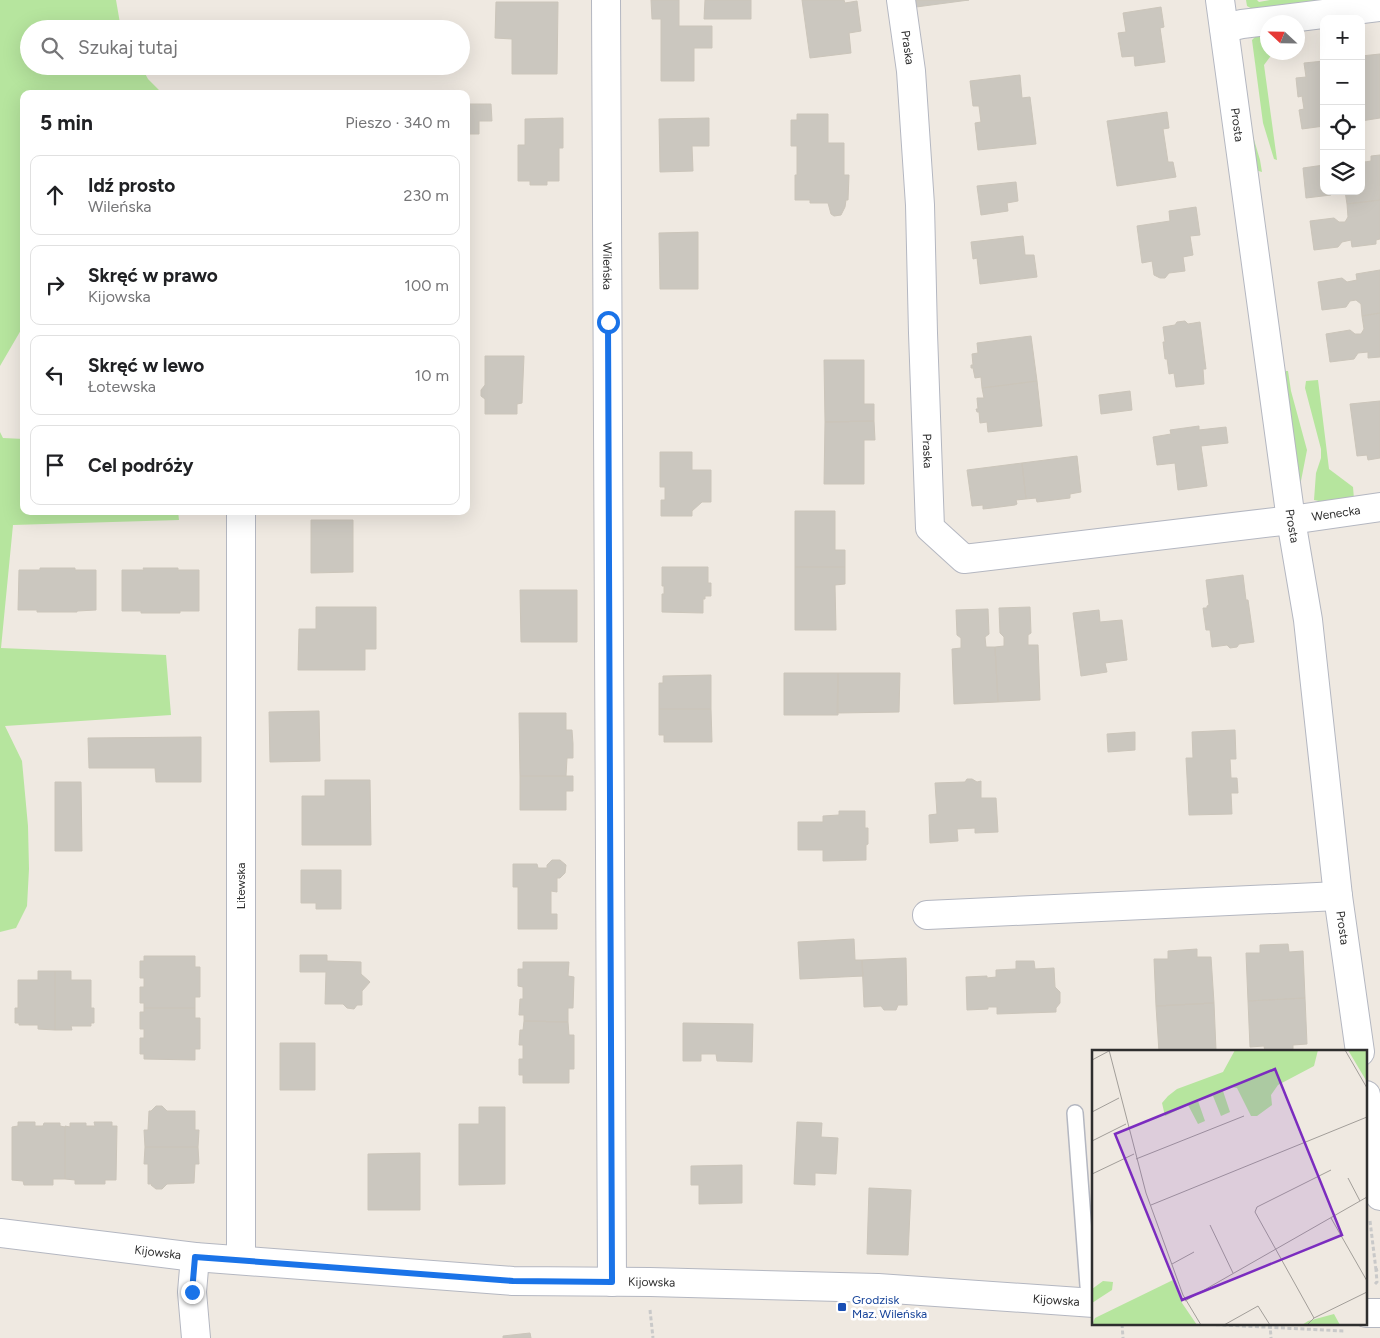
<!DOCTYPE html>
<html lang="pl">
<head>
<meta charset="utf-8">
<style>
  body { margin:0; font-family:Figtree,sans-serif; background:#f6f6f6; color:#202124 }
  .controls { position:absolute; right:15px; top:15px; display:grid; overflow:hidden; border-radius:10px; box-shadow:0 5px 20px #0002 }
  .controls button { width:45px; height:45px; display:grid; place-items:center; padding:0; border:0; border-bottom:1px solid #e0e0e0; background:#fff; color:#202124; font:25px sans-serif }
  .compass { position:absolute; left:1260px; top:15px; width:45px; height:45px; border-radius:50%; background:#fff; box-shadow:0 5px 20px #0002; rotate:292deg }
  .stop { position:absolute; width:15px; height:15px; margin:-11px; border:4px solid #1a73e8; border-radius:50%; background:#fff }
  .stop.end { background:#1a73e8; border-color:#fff; box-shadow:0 1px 5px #0008 }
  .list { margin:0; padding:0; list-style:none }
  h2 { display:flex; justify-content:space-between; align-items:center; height:65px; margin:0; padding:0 20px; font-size:21px }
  h2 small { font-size:16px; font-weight:400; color:#757577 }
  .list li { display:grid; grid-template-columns:32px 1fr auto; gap:15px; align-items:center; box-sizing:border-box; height:80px; margin:0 10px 10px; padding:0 10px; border:1px solid #e0e0e0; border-radius:10px }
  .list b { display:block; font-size:19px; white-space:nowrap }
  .list p { margin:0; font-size:16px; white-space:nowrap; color:#757577 }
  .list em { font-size:16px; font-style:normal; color:#757577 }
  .icon { flex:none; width:28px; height:28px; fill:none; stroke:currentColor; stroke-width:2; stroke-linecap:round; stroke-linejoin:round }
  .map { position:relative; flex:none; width:1380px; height:1338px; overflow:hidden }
  .search { position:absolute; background:#fff; box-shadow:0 5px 20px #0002; left:20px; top:20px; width:450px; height:55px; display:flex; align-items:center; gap:12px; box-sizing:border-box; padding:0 18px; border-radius:28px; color:#757577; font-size:19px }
  .panel { position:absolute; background:#fff; box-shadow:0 5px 20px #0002; left:20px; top:90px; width:450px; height:425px; border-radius:10px }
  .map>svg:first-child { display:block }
  .green { fill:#b6e59e }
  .building { fill:#cbc7bf; stroke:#cbc5ba }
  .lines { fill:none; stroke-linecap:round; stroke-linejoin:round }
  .service-casing { stroke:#b4b7c1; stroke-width:18 }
  .minor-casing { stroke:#b4b7c1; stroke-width:30 }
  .path { stroke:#c9c9c9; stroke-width:3; stroke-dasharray:4 2.5; stroke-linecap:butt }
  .service { stroke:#fff; stroke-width:15 }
  .minor { stroke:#fff; stroke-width:28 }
  .route { stroke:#1a73e8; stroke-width:6 }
  .transit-dot { fill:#1a4fb4; stroke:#fff; stroke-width:2 }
  .labels { text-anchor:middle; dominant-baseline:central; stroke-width:5; stroke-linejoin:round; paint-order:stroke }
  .street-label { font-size:12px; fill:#2e2e2e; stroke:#fff }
  .transit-label { font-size:12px; fill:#164399; stroke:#fff; text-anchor:start }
  .inset-road { fill:none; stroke:#a29e99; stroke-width:1 }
  .view { fill:#7b2cbf; fill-opacity:0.15; stroke:#7b2cbf; stroke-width:2.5 }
  .inset-edge { fill:none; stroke:#2e2e2e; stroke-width:2.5 }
</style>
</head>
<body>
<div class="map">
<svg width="1380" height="1338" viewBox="0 0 1380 1338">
  <rect width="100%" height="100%" fill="#efe9e1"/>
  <path class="green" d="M0,0h116l5,29h-92v37h112l7,13 15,15h-139v235l-3,1 -21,36z
    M1246,0h11l2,2 11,-2h54l-68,11 -9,-5z
    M1267,33l1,19 5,1 -9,12 13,95 -3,-1 -11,-36 -11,-83 5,-5z
    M1250,126l10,34 2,12 -7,-2z
    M1286,371h2l3,20 16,59 -7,36 -16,-103z
    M1318,380l11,89 24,18 1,12 -30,3 -10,-2 2,-27 5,-15v-9l-16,-61 1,-7z
    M0,432l3,6 21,1v72h154l1,9 -166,5 -12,123 165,7 5,60 -166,11 17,35 6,65 1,43 -2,37 -11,22 -16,4z"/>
  <path class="building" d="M651,0h28v26h33v22h-18v33h-33v-62h-9z
    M705,0h46v19h-47z
    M802,0h42l1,3 12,-2 4,30 -12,2 2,20 -41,5z
    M916,0h53l-53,7z
    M496,2h62l-1,72h-45v-35l-17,-1z
    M1161,7l3,20 -4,1 5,34 -30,4 -1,-10 -12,1 -4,-24 8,-1 -3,-19z
    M1380,54v64l-19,3v-65z
    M1324,61v65l-22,3 -3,-19 5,-1 -2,-13 -4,1 -2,-19 10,-1 -2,-14z
    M1020,75l2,23 8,-1 6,47 -58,6 -3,-27 6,-1 -2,-16h-6l-3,-25z
    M466,104h25l1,17h-13v13h-13z
    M1167,112l2,16 -6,1 5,33h5l3,15 -59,9 -10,-65z
    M797,114h31v29h16v32h5l-1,25h-2l-1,7 -4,8 -7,1 -3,-2 -3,-11h-18v-3h-15v-25h2v-29h-6v-26h6z
    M563,118v30h-4v33h-12v4h-17v-4h-12v-36h7v-26z
    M709,118v28h-17l1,25 -33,1 -1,-53z
    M1380,155v45l-33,4 -2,-13h16v-32h3l1,3 6,-1v-5z
    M1324,165v26h9l-2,4 -25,3 -3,-30z
    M1016,182l2,19 -11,2 1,8 -27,4 -4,-29z
    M1380,200v39l-4,1v4l-24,3 -1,-7 -9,2 -4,5 -24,3 -4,-29 24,-3 5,4h6l3,-5 -1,-13z
    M1196,207l4,28 -10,1 3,19 -10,2 2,14 -16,2 -4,5h-5l-6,-3 -2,-14 -10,2 -5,-37 33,-5 -1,-10z
    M698,232v57h-38l-1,-56z
    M1023,236l2,19h9l3,22 -57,7 -3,-26 -4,1 -2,-17z
    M1380,270v43l-18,3 -1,-12 -5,-4 -6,1 -4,6 -24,3 -4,-28 24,-4 5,4 10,-2 -1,-6z
    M1380,313v44l-12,1v-6l-10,1 -4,6 -24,3 -4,-28 24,-4 5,4h6l3,-5 -2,-13z
    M1185,321l3,3 12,-2 6,47h-3l1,15 -28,3 -2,-14 -5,1 -2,-15h-2l-2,-17h2l-2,-15 12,-2 2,-3z
    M1031,336l6,45 -55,7 -1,-11 -6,1 -2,-10h-2v-3h2l-1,-11 6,-1 -1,-10z
    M485,356h39l-2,47 -5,1v10h-32v-15l-4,-3v-6l4,-5z
    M824,360h40v44h10v17l-49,1z
    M1037,381l5,45 -54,6 -1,-10 -7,1 -1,-11h-2l-1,-3h2l-1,-11h7l-2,-10z
    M1130,391l2,19 -31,4 -2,-19z
    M1380,401v57l-12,2 -1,-5 -10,1 -7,-52z
    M874,421l1,19h-11v44h-40l1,-62z
    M1199,426v4l27,-3 2,16 -27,3 6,40 -29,4 -3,-27 -18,2 -4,-28 18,-3 -1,-4z
    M660,452h32v18h19v32h-9l-10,9v5h-31v-16h4v-13h-5z
    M1077,456l4,36 -11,2v4l-33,4 -1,-4 -10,1 -4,-36z
    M1022,463l4,36 -10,1 1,4 -2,1 -23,3 -9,1v-4l-11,1 -5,-36z
    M795,511h40v39h10v17h-50z
    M311,520h42v52l-42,1z
    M662,567h46v16h3v13h-6v3h-2v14l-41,-1v-18h2v-8h-2z
    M795,567h50v17l-10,1 1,45h-41z
    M40,568h35v2h21v40l-19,1v1h-40v-2h-19l1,-40h21z
    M143,568h35v2h21v41h-19v2h-39v-2h-19v-41h22z
    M1243,575l3,25h2l6,42 -15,2 -2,3 -7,1 -3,-3 -15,2 -2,-17h-4l-3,-22h4v-2l2,-1 -3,-25z
    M520,590h57v52h-56z
    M316,607h60v42h-11v21h-67l1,-41h17z
    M1030,607l1,26 -3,2v10h10l2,55 -42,2 -3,-55 9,-1v-9l-4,-4 -1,-25z
    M988,609l1,25 -4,3 1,10h9l3,55 -44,2 -2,-55 9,-1v-10l-4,-3 -1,-25z
    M1099,610l1,12 22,-2 5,40 -22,3 2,9 -26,4 -8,-63z
    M784,673h54v42h-54z
    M838,673h62l-1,39 -62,1z
    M711,675v34h-52v-26h4v-7z
    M659,709h52l1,33h-48v-7h-5z
    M319,711l1,50 -50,1 -1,-50z
    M519,713h47v17h6l1,14v14h-6l-1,18h-46z
    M1235,730l1,29h-6l1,19h6l1,15h-7l1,21 -43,1 -3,-57h7l-1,-26z
    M1135,732v18l-27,2 -1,-18z
    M201,737v45h-45l-1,-14h-66l-1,-30z
    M520,776h53v15h-7v19h-46z
    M967,779h5l5,3 4,-1v17h15l2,34 -23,1v-5l-18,1 1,12 -28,2 -1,-28 8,-1 -2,-31 30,-1z
    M325,780h45l1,65h-69v-49h23z
    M55,782h26l1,69h-27z
    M839,811h26v17h3v16l-2,1v15l-43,1v-11h-25v-28h25v-6l16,-1z
    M552,860h8l6,5 -1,8 -5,5h-3v14l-6,-1v23h6v15h-39v-42h-5v-23h24l1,4h9v-3z
    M301,870h40v39h-25v-6h-15z
    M854,939l1,21h7l1,16 -63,3 -2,-37z
    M1288,944l1,8 14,-1 2,47 -57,3 -2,-48h14v-8z
    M1197,949v8h14l3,46 -58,3 -2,-47h14v-8z
    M300,955h27v6l34,1v12l9,8 -8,9v14h-5l-3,4 -7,-1 -4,-4h-18l1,-32h-26z
    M144,956h51v11h5v30h-5v11h-51v-5h-4v-16h4v-9h-4v-17h4z
    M906,958l1,47h-9l-2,5h-12l-3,-4 -17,1 -2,-47z
    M1016,961h18l1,8 19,-1 1,19 5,5v11l-4,5v4l-59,2v-7h-9v2l-21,1 -1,-33 21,-1v2l9,-1v-7l20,-1z
    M523,962h46l-1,14 6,1 -1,31h-5v14l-44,-1v-6h-5l1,-16h3v-12l-5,-1v-17h5z
    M38,971h17v59l-17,-1v-4h-19v-2h-4v-15h3v-28h20z
    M55,971h16v9h20v28h3v15h-3v3h-20l1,4h-17z
    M1305,998l2,46 -14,1v7h-28l-1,-6 -14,1 -2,-46z
    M1214,1003l2,47h-15l1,2h-43l-3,-46z
    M144,1008h51v10h5v31h-5v11l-51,-1v-5h-4v-16h4v-9h-4v-17h4z
    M524,1021l44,1 1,13h5v34h-5v14h-46v-8h-4v-16h4v-14h-4l1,-15h3z
    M683,1023l70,1 -1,38 -35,-1 -1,-7h-15v7h-18z
    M280,1043h35v47h-35z
    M156,1106h6l5,5h28v19h4l-1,17h-53l-1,-17h4l1,-19h2z
    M479,1107h26v77l-46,1v-61h20z
    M18,1122h17v4h8l1,-3h16v3l5,1v52h-12v6h-29l-1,-4 -11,-1v-53l6,-1z
    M94,1122h18v4h5l-1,54h-11v4h-30v-4l-10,-1v-53l5,1v-4h16v3h9z
    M797,1122l25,1 -1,14 17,1 -2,36 -21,-1v12l-21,-1z
    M145,1147h53l1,17h-4l-1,19 -27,1 -5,5h-6l-5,-4 1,-1h-4v-20h-4z
    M420,1153v57h-52v-56z
    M742,1165v38l-43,1v-19h-8v-19z
    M869,1188l42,2 -3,65 -41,-1z
    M530,1333l1,5h-28v-2z"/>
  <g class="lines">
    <g class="service-casing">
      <path id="service" d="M1075,1113l13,173 3,17"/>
    </g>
    <g class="minor-casing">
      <g id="minor">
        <path id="s1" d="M606,0l6,1282"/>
        <path id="s2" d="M901,0l10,71 9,134 3,128 7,195 34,31 327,-39 89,-13"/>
        <path id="s3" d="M1220,0l71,520 17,100 30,276 22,156"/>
        <path d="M1224,28l18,-4 138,-17"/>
        <path d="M927,915l411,-19"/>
        <path d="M1366,1095l14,101"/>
        <path id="s4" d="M0,1233l195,24 318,24 137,1 228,6 216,15"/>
        <path d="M195,1257l-3,35 4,46"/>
        <path d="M241,1260v-749"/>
        <path d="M1366,1313h14"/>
      </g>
    </g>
    <path class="path" d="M1370,1221l6,49
      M1375,1284l2,-2 -1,-12 4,-1
      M650,1310l3,28
      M1122,1324l1,14
      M1203,1324l141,7
      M1270,1324l1,14"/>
    <use href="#service" class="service"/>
    <use href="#minor" class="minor"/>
  </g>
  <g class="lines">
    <path class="route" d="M192,1292l3,-35 318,24 99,1 -4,-960"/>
  </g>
  <rect class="transit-dot" x="837" y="1302" width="10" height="10" rx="2.5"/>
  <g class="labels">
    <g class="street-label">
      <text stroke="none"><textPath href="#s2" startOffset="48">Praska</textPath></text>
      <text stroke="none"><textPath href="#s3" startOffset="126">Prosta</textPath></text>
      <text stroke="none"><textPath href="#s1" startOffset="266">Wileńska</textPath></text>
      <text stroke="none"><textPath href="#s2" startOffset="452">Praska</textPath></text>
      <text stroke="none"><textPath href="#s2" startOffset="950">Wenecka</textPath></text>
      <text stroke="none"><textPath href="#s3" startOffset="531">Prosta</textPath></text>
      <text transform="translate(241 886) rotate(-90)">Litewska</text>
      <text stroke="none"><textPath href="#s3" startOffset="936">Prosta</textPath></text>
      <text stroke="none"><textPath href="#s4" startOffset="159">Kijowska</textPath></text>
      <text stroke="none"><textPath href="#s4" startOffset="654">Kijowska</textPath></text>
      <text stroke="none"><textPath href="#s4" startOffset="1059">Kijowska</textPath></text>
    </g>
    <g class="transit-label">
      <text x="852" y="1300">Grodzisk<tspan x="852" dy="14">Maz. Wileńska</tspan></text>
    </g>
  </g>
  <g transform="translate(1092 1050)">
    <rect width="275" height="275" fill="#efe9e1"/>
    <path d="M143,0h83l-4,16 -36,19 -7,10 1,10 -15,11h-6l-14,-28 -6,-1 -8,4 7,21 -9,4 -8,-20 -15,5 7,20 -7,3 -10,-19 -23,11 -3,-13 6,-7 9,-7 46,-17zM256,0h19v32zM81,230l9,23 15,22h-105l3,-7zM11,231l10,1 -1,8 -20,13v-14zM242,264l6,11h-38l6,-4z" fill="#b6e59e"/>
    <path class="inset-road" d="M17,0l37,143 37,102 18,30M253,0l22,38M0,10l17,-9M0,62l27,-14M0,91l34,-17M44,109l108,-43M0,124l42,-20M256,128l12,23M59,155l216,-88M239,168l36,63M118,175l23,48M80,214l22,-12M93,251l182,-104M222,268l-59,-106 2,-5 74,-37M216,274l6,-6 53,-26M132,275l34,-19 12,19"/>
    <path class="view" d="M183,19l67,166 -160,65 -67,-166z"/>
    <rect width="275" height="275" class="inset-edge"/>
  </g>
</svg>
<div class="controls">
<button>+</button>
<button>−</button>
<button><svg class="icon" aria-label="locate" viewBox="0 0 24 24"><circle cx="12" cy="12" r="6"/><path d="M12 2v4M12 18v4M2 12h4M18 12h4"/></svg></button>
<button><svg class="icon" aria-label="layers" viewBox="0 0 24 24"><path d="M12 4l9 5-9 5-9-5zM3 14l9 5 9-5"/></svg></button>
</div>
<svg class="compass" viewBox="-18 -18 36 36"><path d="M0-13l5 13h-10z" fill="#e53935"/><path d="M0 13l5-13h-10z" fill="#757577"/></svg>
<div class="stop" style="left:608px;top:322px"></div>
<div class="stop end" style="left:192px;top:1292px"></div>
<div class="search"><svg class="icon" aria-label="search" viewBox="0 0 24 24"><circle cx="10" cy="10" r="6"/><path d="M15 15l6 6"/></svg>Szukaj tutaj</div>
<section class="panel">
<h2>5 min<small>Pieszo · 340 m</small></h2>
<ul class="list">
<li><svg class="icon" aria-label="ahead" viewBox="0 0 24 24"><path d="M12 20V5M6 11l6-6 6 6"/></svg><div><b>Idź prosto</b><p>Wileńska</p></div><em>230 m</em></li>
<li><svg class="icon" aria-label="right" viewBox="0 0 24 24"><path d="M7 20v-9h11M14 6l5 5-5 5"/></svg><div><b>Skręć w prawo</b><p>Kijowska</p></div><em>100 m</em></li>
<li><svg class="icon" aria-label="left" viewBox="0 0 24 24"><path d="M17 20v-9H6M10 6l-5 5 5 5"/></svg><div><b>Skręć w lewo</b><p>Łotewska</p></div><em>10 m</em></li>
<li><svg class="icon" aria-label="arrive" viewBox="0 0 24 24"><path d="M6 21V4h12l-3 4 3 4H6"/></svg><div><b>Cel podróży</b></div></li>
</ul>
</section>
</div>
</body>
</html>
